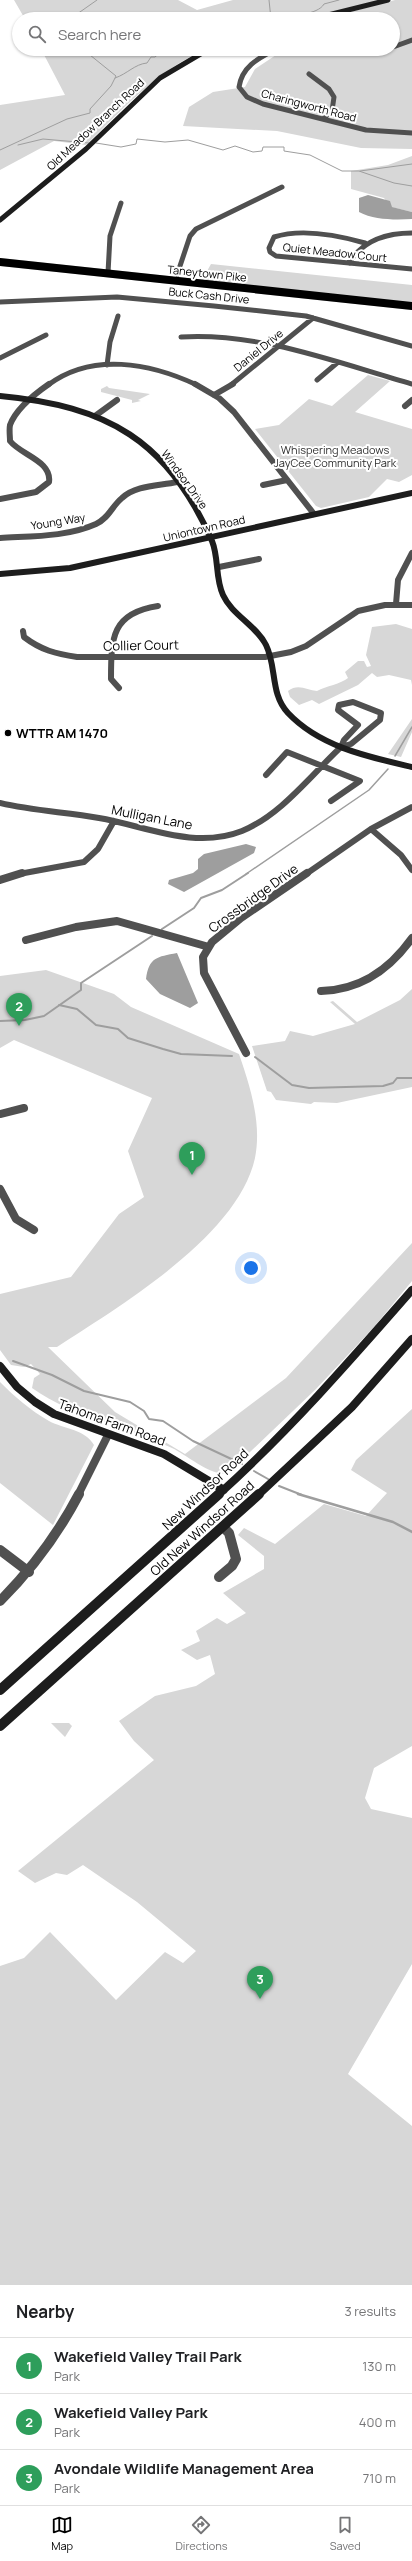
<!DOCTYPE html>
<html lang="en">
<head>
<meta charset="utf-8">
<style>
  body { margin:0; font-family:Manrope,sans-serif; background:#f2f2f2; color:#202124 }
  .you { position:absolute; left:251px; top:1268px; width:14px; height:14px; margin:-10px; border:3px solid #fff; border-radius:50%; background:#1a73e8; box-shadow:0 0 0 6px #1a73e833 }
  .badge { display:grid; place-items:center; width:26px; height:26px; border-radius:50%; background:#000; color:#fff; font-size:13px; font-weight:700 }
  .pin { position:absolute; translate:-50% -33px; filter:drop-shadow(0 1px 2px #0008) }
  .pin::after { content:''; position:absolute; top:21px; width:14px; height:12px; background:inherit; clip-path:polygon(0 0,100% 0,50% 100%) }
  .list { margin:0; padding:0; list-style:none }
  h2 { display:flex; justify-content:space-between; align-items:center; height:52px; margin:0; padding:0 16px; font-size:17px }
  h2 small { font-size:13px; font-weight:400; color:#757577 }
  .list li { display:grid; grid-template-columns:26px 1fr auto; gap:12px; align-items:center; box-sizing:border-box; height:56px; padding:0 16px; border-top:1px solid #e0e0e0 }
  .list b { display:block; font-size:15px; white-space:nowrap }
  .list p { margin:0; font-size:13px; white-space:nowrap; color:#757577 }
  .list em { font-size:13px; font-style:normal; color:#757577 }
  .icon { flex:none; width:22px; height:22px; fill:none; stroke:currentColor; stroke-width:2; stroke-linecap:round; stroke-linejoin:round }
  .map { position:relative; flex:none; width:412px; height:2285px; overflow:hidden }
  .search { position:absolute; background:#fff; box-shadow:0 1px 3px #0004; left:12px; right:12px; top:12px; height:44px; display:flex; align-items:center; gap:10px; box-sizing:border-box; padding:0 14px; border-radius:22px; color:#757577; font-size:15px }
  .sheet { height:220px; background:#fff }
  nav { display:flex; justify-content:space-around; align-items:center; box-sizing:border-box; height:56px; border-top:1px solid #e0e0e0; background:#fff; font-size:11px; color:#757577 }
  nav a { display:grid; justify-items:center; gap:2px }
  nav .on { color:#000 }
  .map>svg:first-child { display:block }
  .green { fill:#d7d7d7 }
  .water { fill:#9e9e9e }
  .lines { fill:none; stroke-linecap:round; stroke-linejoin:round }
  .stream-far3 { stroke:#9e9e9e; stroke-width:1 }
  .stream-far2 { stroke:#9e9e9e; stroke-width:1.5 }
  .stream-far1 { stroke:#9e9e9e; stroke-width:2 }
  .stream { stroke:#9e9e9e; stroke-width:2.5 }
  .highway-casing { stroke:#dbdbdb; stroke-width:8 }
  .street-far3 { stroke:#505050; stroke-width:5 }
  .street-far2 { stroke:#505050; stroke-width:6 }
  .street-far1 { stroke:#505050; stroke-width:8 }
  .street { stroke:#505050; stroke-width:10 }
  .secondary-far3 { stroke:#1d1d1d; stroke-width:5 }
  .secondary-far2 { stroke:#1d1d1d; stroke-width:6 }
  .secondary-far1 { stroke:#1d1d1d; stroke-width:8 }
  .secondary { stroke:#1d1d1d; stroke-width:10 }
  .highway { stroke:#000; stroke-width:8 }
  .poi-dot { fill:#000; stroke:#fff; stroke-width:1.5 }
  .labels { text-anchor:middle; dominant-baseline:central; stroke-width:4; stroke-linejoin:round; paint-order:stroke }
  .far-street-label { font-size:11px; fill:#000; stroke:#fff }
  .far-park-label { font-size:11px; fill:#2e2e2e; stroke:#fff }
  .street-label { font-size:13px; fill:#000; stroke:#fff }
  .poi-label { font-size:13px; font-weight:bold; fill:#000; stroke:#fff; text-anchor:start }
</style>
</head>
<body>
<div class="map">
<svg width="412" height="2285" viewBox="0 0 412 2285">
  <rect width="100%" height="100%" fill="#fff"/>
  <path class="green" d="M14,0h164l19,10 36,-10h148l-74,19h-282z
    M395,0h17v149l-51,-1 -84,-17 -94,-5 6,-19 24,-15 32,-5 10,-18 30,-20h108v-30h-70z
    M41,49h165c-48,21 -83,60 -120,96l-32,-4 -54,29v-65l65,-10z
    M412,156v56l-21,-5 -7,-9 -33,-9v-18l37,-6z
    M211,264l201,21v18l-211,-21z
    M368,375l22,6 -35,31 57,17v46l-13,7 -12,-3 -18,18 -48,11 -5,-2 -61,-77 24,-4 30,-26 23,7z
    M107,386l2,2 41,6 -12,6 3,1 -9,2v-3l-31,-8v-3z
    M396,624l16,5v56l-1,-5 -22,-5 -12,2 -5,-4 -14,12 -39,19 -7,-4 -13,5 -9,-8 -2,-6c10,-8 19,-1 29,0 9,-5 24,-7 31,-13l-3,-6 13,-11h6l3,6 4,-1 -5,-11 6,-28z
    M412,719v13l-11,25 -13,-3z
    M46,970l68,24 17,13 108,47c11,32 23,69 16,104 -17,78 -135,148 -198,189h-9l67,65 70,42 101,-76 126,-135v38l-38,46 -58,62 -88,84c-15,5 -41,-18 -56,-25 -48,-23 -96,-29 -140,-60l2,-10 6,-4 -9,-10 -7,3 -13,-2 -11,-15v-56l71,-17 48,-63 25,-17 -16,-46 24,-53 -138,-58 -14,8v-72z
    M412,989v98l-75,16 -23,-1 -3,2 -35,-4 -5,-8 -4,-1 -15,-45 33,-5 5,-10 23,5 42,-12 -25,-22 3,-1 24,21 43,-22z
    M0,1382c15,15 30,28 49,39 15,8 36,8 45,24l-41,80 -53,-42z
    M412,1409v337l-38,22 -9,30 6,11 41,9v146l-64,110 64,52v159h-412v-319l24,-8 26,-26 66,68 49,-48 18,11 13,-12 -59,-49 -54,-37 -16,10 -11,-2 -21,10 -17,-12 136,-111 -20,-19 -15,-20 36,-25 41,-10 19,-12 -5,-19 -13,5 -16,-10 19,-9 -4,-10 21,-13 10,6 19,-11 -23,-20 41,-24v-13l-26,-21 6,-7 31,16 49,-40 42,12 21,-23 -36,-23 5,-10z
    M51,1723h18l3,3 -7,11z"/>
  <path class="water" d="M368,195l22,6 2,6 20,5v7c-17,1 -38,1 -53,-7v-14z
    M246,844l10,3 -2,6 -70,39 -16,-8 1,-4 24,-7 5,-4v-10l6,-5z
    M177,953l21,50 -8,5 -30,-14 -14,-15c3,-22 11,-22 31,-26z"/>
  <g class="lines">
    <path class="stream-far3" d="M269,0l2,19
      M70,19l27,-19
      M278,19l1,-3c11,0 39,-1 45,-12l15,-4
      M84,49l9,3 -3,3 26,21 -1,2
      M96,143l25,4 15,-3 1,-5 28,3 23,-2 35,10 12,-4 18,6 9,-1 1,-4h21v4l26,4 32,16h17l35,12 18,3
      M18,145l25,-6 46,4
      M0,150l67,-31 23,-6v-4l21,-23 4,-8c12,-4 20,-14 32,-15l4,-6h4l9,-8
      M360,171l52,-7"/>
    <path class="stream-far2" d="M395,756l17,-29
      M246,874l123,-84 19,-21"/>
    <path class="stream-far1" d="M162,929l32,-21 7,-10 21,-8 26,-17
      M59,1005l18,4 19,16 22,4 10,9 35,11 18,5 51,2
      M0,1021l25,-1 19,-4 37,-26v-7l71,-47
      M255,1057l37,28 17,3 74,-2 10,-3 4,-5h15
      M13,1361l39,14 32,16 46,11 14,9 5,8 14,2 30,20 49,23
      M254,1471l14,8
      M279,1486l23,9"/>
    <path class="stream" d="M298,1494l95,28 19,10"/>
    <g class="highway-casing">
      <path id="highway" d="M0,262l412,44"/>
    </g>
    <path class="street-far3" d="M393,47l19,-7
      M276,49c-17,9 -34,17 -37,38l8,10 16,7 103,26 46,3
      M309,74l20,15 5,8 -2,14 -9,8
      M365,243c-28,-8 -63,-15 -91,-6l-5,11 1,4 6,4 136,13
      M349,263c14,-23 37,-30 63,-30
      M108,273l2,-37 11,-33
      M175,281l15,-45 6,-7 86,-42
      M0,302l117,-5 97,9 92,10 106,30
      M181,337c78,-5 157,26 231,47
      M0,358l46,-23
      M107,365l3,-23 8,-26
      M317,380l20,-17
      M48,385c44,-33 102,-22 149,0
      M231,385l82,-67"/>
    <path class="street-far2" d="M195,384l24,14 15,14 80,102
      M214,395l19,-11
      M405,406l7,-6
      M95,416l22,-16
      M263,485l24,-5
      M0,499l36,-7 13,-10c3,-21 -28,-27 -39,-41 0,-5 -1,-11 0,-16 6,-16 26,-32 39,-41
      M0,538c32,-2 67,-1 96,-14 13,-6 16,-18 26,-26 14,-13 37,-12 55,-16
      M219,567l40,-8
      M396,604l2,-24 14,-27
      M23,631l1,6c17,13 32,17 53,20h188l26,-5 15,-6 52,-35 27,-6h27
      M119,688l-8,-9c0,-42 1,-66 47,-73
      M353,702l28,11 -1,7 -29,24 -10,3 3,-7 14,-15 -20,-15 1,-5z
      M266,775l21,-23 73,29 -29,20
      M0,803c33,8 66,9 99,15 47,8 95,32 143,13 39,-16 69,-56 99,-84
      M371,829l30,26 11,15
      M19,874l65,-12 14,-13 16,-28
      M306,874l65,-45 41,-22"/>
    <path class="street-far1" d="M0,880l22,-7
      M26,940l50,-13 41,-6 92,26
      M321,991c39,-1 69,-22 91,-53
      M246,1053l-42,-80 -1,-16 9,-15 29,-24 66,-45
      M0,1114l24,-6
      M0,1189l16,30 18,11
      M78,1495l30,-60"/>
    <path class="street" d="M0,1550l29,22
      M219,1577l13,-11 4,-7 -7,-26 -6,-6
      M0,1601c32,-32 58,-67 79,-107"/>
    <path class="secondary-far3" d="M312,19l76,-19
      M0,220l86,-71 74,-71 49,-29"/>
    <path class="secondary-far2" d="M0,396c107,10 168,44 212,145 7,17 3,37 11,54 9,20 33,30 43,50 11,22 4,49 22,68 32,34 81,44 124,54
      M0,574l70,-6 342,-75"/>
    <path class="secondary-far1" d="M0,1366l17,21 18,15 19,12 110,40 60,36
      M218,1495c70,-63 132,-134 194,-205
      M258,1495l94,-88 60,-68"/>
    <path class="secondary" d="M0,1690l219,-196
      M0,1726l259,-232"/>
    <use href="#highway" class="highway"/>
  </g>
  <circle class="poi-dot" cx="8" cy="733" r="4"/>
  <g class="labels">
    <g class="far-street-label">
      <text transform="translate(309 105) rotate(15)">Charingworth Road</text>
      <text transform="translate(95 124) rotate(-43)">Old Meadow Branch Road</text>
      <text transform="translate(335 252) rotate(6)">Quiet Meadow Court</text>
      <text transform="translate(207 273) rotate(6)">Taneytown Pike</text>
      <text transform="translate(209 295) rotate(6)">Buck Cash Drive</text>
      <text transform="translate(258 350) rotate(-39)">Daniel Drive</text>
      <text transform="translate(185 479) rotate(54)">Windsor Drive</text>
      <text transform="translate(58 521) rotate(-9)">Young Way</text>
      <text transform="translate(204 528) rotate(-13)">Uniontown Road</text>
    </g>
    <g class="far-park-label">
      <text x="335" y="449">Whispering Meadows<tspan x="335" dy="13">JayCee Community Park</tspan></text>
    </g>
    <g class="street-label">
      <text transform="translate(141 645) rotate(-1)">Collier Court</text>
      <text transform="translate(152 817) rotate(11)">Mulligan Lane</text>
      <text transform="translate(253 898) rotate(-36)">Crossbridge Drive</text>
      <text transform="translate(112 1422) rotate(20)">Tahoma Farm Road</text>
      <text transform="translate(205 1489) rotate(-43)">New Windsor Road</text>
      <text transform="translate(202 1528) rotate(-42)">Old New Windsor Road</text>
    </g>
    <g class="poi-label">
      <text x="16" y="733">WTTR AM 1470</text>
    </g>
  </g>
</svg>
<div class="you"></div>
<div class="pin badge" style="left:192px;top:1175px;background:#2e9e5b">1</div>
<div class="pin badge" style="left:19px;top:1026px;background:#2e9e5b">2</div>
<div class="pin badge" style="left:260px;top:1999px;background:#2e9e5b">3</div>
<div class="search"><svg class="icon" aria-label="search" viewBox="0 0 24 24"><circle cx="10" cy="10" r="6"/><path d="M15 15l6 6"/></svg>Search here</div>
</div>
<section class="sheet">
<h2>Nearby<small>3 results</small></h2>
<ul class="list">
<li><span class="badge" style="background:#2e9e5b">1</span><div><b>Wakefield Valley Trail Park</b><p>Park</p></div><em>130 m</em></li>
<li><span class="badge" style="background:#2e9e5b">2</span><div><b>Wakefield Valley Park</b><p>Park</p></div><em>400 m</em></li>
<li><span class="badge" style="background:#2e9e5b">3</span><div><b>Avondale Wildlife Management Area</b><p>Park</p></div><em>710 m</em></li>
</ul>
</section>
<nav>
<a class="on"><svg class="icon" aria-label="map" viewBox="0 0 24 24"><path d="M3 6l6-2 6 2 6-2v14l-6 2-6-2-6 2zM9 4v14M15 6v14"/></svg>Map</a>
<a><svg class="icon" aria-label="directions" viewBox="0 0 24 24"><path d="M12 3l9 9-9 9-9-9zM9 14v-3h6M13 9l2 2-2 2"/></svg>Directions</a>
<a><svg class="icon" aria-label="saved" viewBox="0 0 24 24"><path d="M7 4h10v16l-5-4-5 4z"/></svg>Saved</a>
</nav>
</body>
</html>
